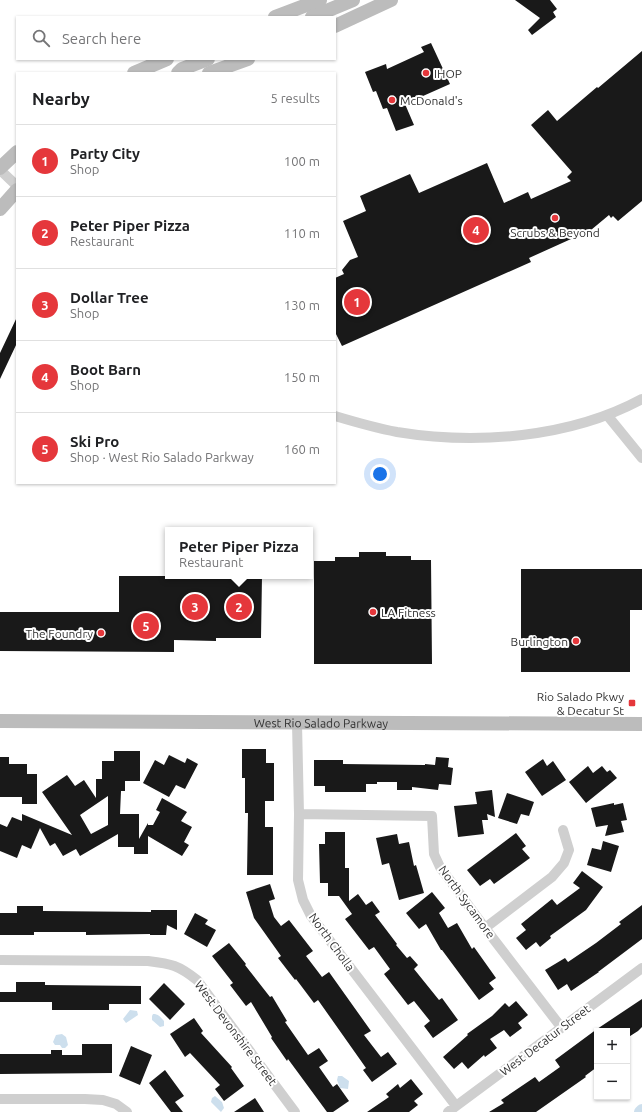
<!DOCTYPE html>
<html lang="en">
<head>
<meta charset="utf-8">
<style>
  body { margin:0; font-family:Ubuntu,sans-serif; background:#f2f2f2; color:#202124 }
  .controls { position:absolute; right:12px; bottom:12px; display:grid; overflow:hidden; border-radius:0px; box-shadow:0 1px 3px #0004 }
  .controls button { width:36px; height:36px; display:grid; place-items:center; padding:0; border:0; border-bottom:1px solid #e0e0e0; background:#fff; color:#202124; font:20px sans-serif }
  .you { position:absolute; left:380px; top:474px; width:14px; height:14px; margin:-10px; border:3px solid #fff; border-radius:50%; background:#1a73e8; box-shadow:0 0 0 6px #1a73e833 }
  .badge { display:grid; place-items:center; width:26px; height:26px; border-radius:50%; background:#e5373b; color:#fff; font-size:13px; font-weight:700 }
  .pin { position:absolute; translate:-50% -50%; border:2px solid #fff; box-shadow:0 1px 4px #0006 }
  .popup { position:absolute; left:165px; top:527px; width:148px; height:52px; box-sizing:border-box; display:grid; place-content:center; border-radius:0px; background:#fff; filter:drop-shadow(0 1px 3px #0005); font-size:13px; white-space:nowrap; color:#757577 }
  .popup b { font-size:15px; color:#202124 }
  .popup::after { content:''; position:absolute; left:50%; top:100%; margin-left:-8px; border:8px solid transparent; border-top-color:#fff }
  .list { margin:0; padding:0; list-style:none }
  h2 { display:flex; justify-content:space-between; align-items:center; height:52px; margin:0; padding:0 16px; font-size:17px }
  h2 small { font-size:13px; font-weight:400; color:#757577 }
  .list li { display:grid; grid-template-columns:26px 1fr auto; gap:12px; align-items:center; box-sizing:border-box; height:72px; padding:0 16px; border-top:1px solid #e0e0e0 }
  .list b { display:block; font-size:15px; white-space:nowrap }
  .list p { margin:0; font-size:13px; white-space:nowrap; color:#757577 }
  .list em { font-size:13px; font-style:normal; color:#757577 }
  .icon { flex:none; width:22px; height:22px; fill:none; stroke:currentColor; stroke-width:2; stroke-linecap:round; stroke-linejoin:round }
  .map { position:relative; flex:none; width:642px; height:1112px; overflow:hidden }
  .search { position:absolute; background:#fff; box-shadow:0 1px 3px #0004; left:16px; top:16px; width:320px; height:44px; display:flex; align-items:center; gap:10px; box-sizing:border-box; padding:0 14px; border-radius:0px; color:#757577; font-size:15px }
  .panel { position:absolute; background:#fff; box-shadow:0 1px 3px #0004; left:16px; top:72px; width:320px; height:412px; border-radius:0px }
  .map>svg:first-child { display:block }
  .water { fill:#cddfed }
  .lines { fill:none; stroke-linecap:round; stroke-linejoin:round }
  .canal { stroke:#cddfed; stroke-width:12 }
  .building { fill:#191919; fill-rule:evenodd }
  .street { stroke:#cfcfcf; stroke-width:10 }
  .secondary { stroke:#bcbcbc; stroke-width:14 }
  .poi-dot { fill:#e5373b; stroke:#fff; stroke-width:1.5 }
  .labels { text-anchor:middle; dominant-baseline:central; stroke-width:4; stroke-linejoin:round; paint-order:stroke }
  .poi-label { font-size:12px; fill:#323232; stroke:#fff; text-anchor:start }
  .street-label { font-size:12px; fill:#323232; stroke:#fff }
</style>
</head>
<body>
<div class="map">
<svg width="642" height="1112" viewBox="0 0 642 1112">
  <rect width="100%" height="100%" fill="#fff"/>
  <path class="water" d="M130,1010l7,1 1,4 -12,8 -3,-4z
    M153,1014c6,0 7,3 11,7v5l-4,1 -8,-7v-4z
    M62,1034l4,3 2,8 -3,3h-3l-2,-3h-5l-2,-3 3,-7z
    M338,1076h4l7,5 -1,8 -8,-1 -3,-8z
    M215,1096l7,6 2,6 -3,4 -10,-10 1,-4z"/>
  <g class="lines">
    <path class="canal" d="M640,1112l2,-2"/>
  </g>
  <path class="building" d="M515,0h35l7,9 -4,3 3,5 -24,18 -4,-5 12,-12z
    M431,43l19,41 -45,20 9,21 -18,6 -9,-23 -4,1 -7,-18 -3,1 -8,-20 21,-8 1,5 37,-17 -3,-5z
    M642,51v150l-24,20 -5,-5 -2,2 -2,-3 -18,15 -62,28 2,4 -189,84 -7,-14v-54l9,-4 -2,-4 8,-10 8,-3 -15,-36 23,-10 -6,-15 50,-22 9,19 68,-30 17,40 24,-11 3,7 40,-18 -4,-4 5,-5 -41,-47 17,-15 9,11 40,-34 1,1z
    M17,317v26l-17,36v-26z
    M359,552h27v4h25v4h20l1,104h-118v-103h21v-4h24z
    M521,569h121v41h-12v62h-109z
    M119,576h143l-1,62h-45v3l-42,-1v12l-174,-1v-39h119z
    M242,749h24v14h8v38h-9v26h8v48h-26l1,-62h-3v-35h-3z
    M114,751h26v30h-15v10h-4l-1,23h19v25l9,-16v2h5l7,-13 -4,-2 6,-12 25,14 -6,9 11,6 -8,15 5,3 -7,11 -34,-20v18h-14v-7h-16v-13l-38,22 -4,-7 -13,7 -8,-13 -5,3 -10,-18 -9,21 -9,-4 -5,13 -17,-7v-27l7,3 5,-10 10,4v-7l50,21 -30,-43 25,-17 8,11 9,-6 12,18v-19h6v-18h12zM108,796v29l-17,9 -11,-19z
    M169,755l16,8 2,-5 11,6 -13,25 -9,-4 -7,12 -26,-14 12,-23 9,5z
    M0,757h9v7h18v10h10v30h-15v-7h-22z
    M436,757l13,1 -1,9 5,1 -2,17 -12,-1 -1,6 -26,-3v3h-15v-8h-20v2h-11v8h-41v-6h-11v-26h29v4l82,1v-1l10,1z
    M543,759l4,7 6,-5 13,19 -24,16 -17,-24z
    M588,766l5,7 9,-7 5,6 3,-2 7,8 -31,25 -17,-21z
    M492,790l3,27 -8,-3 1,6h-6l2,14 -26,3 -4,-31 23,-2 -2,-12z
    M507,793l27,9 -5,14 -8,-2 -4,10 -19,-6z
    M614,803v2l9,-2 4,17 -6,1 3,11 -19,4 3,-11 -12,2 -5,-19z
    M325,832h20v36h4v33l9,-7 8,11 6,-4 8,11 -5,3 22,29 -1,1 11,13 3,-2 8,9 -4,4 25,31 3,-2 16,22 -25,18 -9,-12 6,-5 -16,-20 -6,4 -24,-31 6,-5 -16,-22 -5,3 -24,-31 7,-5 -13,-18h-11v-13h-8l-1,-39h6z
    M516,833l10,13 -4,3 8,9 -36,26 -4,-5 -10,7 -13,-16z
    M397,834l2,10 10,-2 5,24 2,-1 8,28 -25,7 -10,-37 -7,2 -6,-27z
    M603,841l16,5 -8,26 -24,-7 5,-17 9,2z
    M582,871l21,16 -17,23 -36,26 1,2 -11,9 -4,-5 -10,8 -10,-12 10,-8 -5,-6 31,-25 5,6 23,-17 -7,-5z
    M270,884l5,15 -6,2 5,16 7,9 8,-6 24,31 -7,5 16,21 7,-5 42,59 -7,4 17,22 7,-5 9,12 -25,18 -9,-12 3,-2 -48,-68 -4,3 -18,-24 -1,1 -17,-22 3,-2 -27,-38 -8,-26z
    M432,892l13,16 -6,5 9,15 9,-5 15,26 2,-2 22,31 -7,5 5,6 -15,11 -37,-50h-1l-15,-26 -7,5 -13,-16z
    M642,905v34l-44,33h1l-28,19 -4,-7 -9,6 -13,-20 20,-12 3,4 28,-19 25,-19 -2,-2z
    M17,906h26v5l108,1v-2h26v20l-10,-5 -1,10h-16v-1l-64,1v-3h-52v3h-34v-22h17z
    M195,913l13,7 -3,4 11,6 -9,17 -23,-13z
    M229,943l17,21 -1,1 25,32 2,-1 15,25 -2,1 23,33 11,-7 9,13 -9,6 14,20 4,-3 12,17 -16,11h-6l-39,-53 -1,2 -16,-23 1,-1 -21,-35 -5,4 -16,-21 3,-2 -21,-27z
    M16,982h29v3l96,1v18h-32v6h-57v-8h-52v-10h16z
    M164,983l21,21 -15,16 -21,-21z
    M642,999v28l-4,4 -11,7v-7h-30v36l-12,9 1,1 -50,35h-47l15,-9 -3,-3 34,-23 4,5 21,-15 -5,-7 42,-31z
    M516,1001l12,14 -10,8 4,5 -12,9 -6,-7 -14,9 7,9 -12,9 -1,-2 -16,14 -6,-7 -8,7 -11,-12 25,-22 -1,-1 25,-18 13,-13 4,4z
    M194,1018l9,13 -2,2 31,34 -1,1 13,18 -20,15 -9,-12 5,-4 -30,-32 -5,4 -15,-23z
    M82,1044h30v29l-112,1v-20h51v-4h11v5h20z
    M131,1046l21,9 -12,30 -21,-9z
    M165,1070l19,26 -9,6 8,10h-12l-22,-29z
    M411,1079l12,15 -9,7 4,4 -9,7h-42l22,-15 -3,-3 12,-10 2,4z
    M255,1098l9,14h-30z"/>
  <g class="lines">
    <path class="street" d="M0,170l17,16
      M607,415l35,43
      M335,416c20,6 41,12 62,16 79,13 173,6 245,-33
      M297,723l2,91 -1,66 5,20 8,16 145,190
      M299,814l133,2 2,38 6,13 45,61 76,99
      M485,928l67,-51 12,-14 5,-13 -6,-20
      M0,960l148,1c24,3 30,4 49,19l98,132
      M0,1099h85l18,1 13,4 11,8
      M448,1112l194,-144"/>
    <g class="secondary">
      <path d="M275,17l45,-17"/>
      <path d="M312,17l41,-17"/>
      <path d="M335,26l56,-26"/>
      <path d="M134,73l33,-14"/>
      <path d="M178,73l4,-4 26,-10"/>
      <path d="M209,73l39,-14"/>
      <path d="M0,168l17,-16"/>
      <path d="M0,209l17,-19"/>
      <path id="s1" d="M0,721l642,3"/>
    </g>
  </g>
  <g class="poi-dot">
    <circle cx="426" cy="73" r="4"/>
    <circle cx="392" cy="100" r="4"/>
    <circle cx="555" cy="218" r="4"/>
    <circle cx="373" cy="612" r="4"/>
    <circle cx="101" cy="633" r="4"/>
    <circle cx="576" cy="641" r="4"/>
    <rect x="628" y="699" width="8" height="8" rx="2"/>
  </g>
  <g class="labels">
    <g class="poi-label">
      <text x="434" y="73">IHOP</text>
      <text x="400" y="100">McDonald's</text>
      <text x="555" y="232" text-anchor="middle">Scrubs &amp; Beyond</text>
      <text x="381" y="612">LA Fitness</text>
      <text x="93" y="633" text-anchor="end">The Foundry</text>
      <text x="568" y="641" text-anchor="end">Burlington</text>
      <text x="624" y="696" text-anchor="end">Rio Salado Pkwy<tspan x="624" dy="14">&amp; Decatur St</tspan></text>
    </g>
    <g class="street-label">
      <text stroke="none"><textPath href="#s1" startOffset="321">West Rio Salado Parkway</textPath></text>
      <text transform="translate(467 902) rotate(54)">North Sycamore</text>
      <text transform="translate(332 942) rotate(54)">North Cholla</text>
      <text transform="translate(236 1033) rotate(53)">West Devonshire Street</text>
      <text transform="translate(545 1040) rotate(-37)">West Decatur Street</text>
    </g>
  </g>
</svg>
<div class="controls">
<button>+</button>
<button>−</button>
</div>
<div class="you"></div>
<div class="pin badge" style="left:357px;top:302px">1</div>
<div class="pin badge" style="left:239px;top:607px">2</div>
<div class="popup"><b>Peter Piper Pizza</b>Restaurant</div>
<div class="pin badge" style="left:195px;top:607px">3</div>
<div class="pin badge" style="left:476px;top:230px">4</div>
<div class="pin badge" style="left:146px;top:626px">5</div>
<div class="search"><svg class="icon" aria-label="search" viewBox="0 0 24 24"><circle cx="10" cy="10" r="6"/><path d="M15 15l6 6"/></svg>Search here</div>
<section class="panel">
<h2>Nearby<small>5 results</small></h2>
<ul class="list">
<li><span class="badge">1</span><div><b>Party City</b><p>Shop</p></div><em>100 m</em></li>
<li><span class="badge">2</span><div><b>Peter Piper Pizza</b><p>Restaurant</p></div><em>110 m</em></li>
<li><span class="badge">3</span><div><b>Dollar Tree</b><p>Shop</p></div><em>130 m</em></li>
<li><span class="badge">4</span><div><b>Boot Barn</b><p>Shop</p></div><em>150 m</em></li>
<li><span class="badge">5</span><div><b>Ski Pro</b><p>Shop · West Rio Salado Parkway</p></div><em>160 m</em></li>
</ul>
</section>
</div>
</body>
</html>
